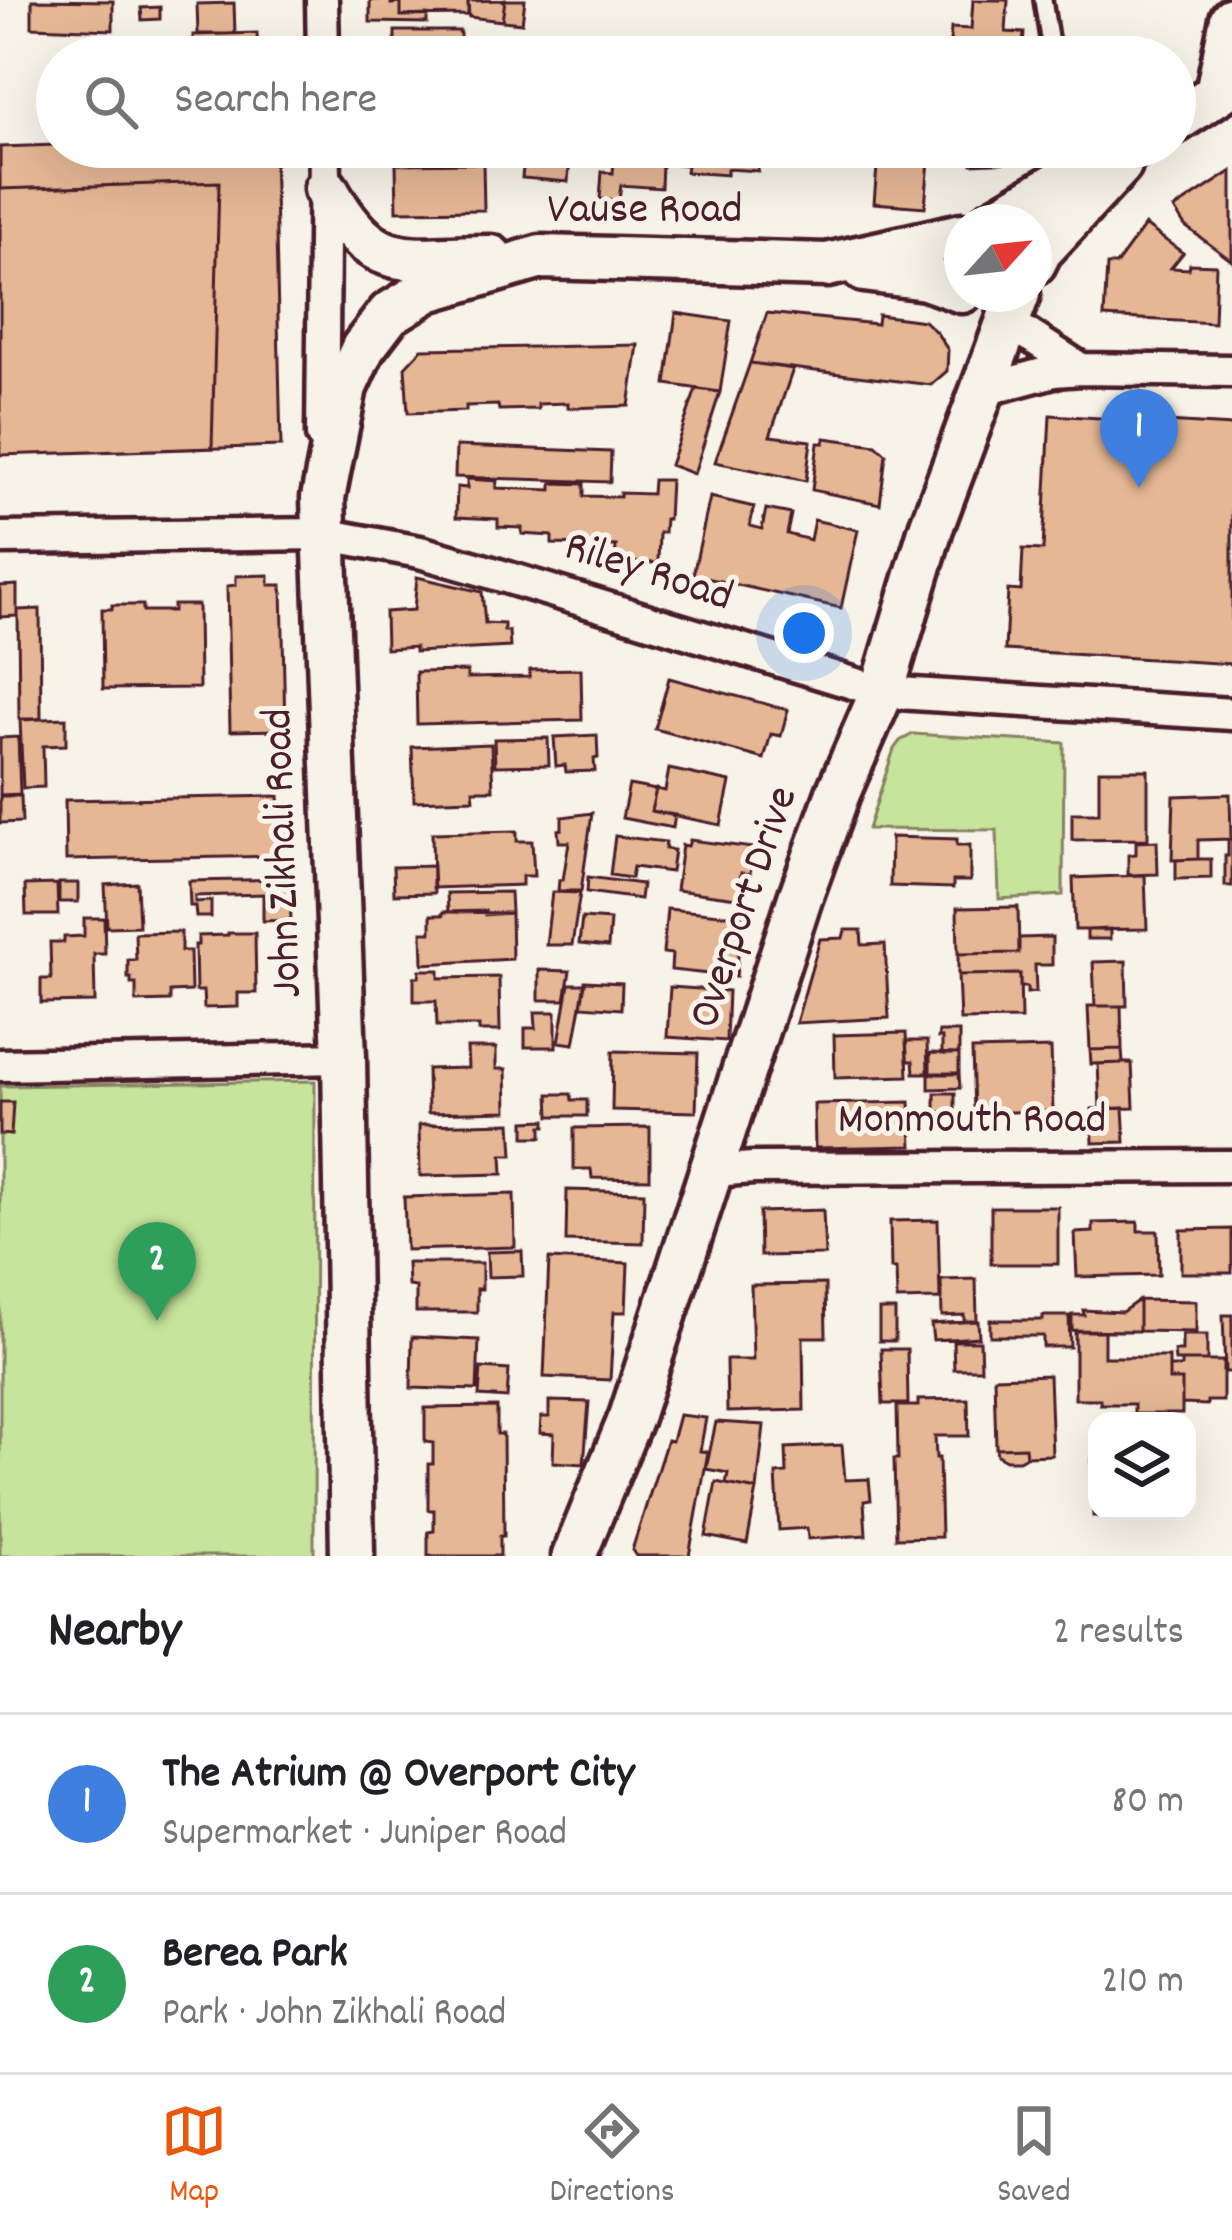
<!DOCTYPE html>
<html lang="en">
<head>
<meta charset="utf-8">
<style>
  body { margin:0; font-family:Dekko,sans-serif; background:#f6f6f6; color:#202124 }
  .controls { position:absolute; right:36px; bottom:36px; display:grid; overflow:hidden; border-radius:24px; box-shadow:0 12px 48px #0002 }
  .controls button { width:108px; height:108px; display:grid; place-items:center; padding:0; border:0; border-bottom:3px solid #e0e0e0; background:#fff; color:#202124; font:60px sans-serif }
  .compass { position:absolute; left:944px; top:204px; width:108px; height:108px; border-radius:50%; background:#fff; box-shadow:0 12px 48px #0002; rotate:63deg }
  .you { position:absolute; left:804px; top:633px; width:42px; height:42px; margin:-30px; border:9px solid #fff; border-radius:50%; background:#1a73e8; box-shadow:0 0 0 18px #1a73e833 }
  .badge { display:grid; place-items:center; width:78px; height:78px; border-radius:50%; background:#ea580c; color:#fff; font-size:39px; font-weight:700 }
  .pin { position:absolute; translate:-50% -99px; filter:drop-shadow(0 3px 6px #0008) }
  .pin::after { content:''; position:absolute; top:63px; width:42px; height:36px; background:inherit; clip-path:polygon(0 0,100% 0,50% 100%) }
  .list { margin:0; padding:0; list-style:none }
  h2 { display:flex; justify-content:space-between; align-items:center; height:156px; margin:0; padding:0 48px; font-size:51px }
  h2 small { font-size:39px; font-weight:400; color:#757577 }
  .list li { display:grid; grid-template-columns:78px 1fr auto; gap:36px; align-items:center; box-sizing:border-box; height:180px; padding:0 48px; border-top:3px solid #e0e0e0 }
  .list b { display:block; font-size:45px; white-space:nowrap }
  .list p { margin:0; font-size:39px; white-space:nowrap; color:#757577 }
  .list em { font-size:39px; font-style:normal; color:#757577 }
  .icon { flex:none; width:66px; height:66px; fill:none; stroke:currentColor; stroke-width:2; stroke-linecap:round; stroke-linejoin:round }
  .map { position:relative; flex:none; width:1232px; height:1556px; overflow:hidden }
  .search { position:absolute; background:#fff; box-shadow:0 12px 48px #0002; left:36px; right:36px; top:36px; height:132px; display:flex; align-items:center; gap:30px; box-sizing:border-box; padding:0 42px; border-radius:66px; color:#757577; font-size:45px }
  .sheet { height:516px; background:#fff }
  nav { display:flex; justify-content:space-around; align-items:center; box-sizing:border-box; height:168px; border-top:3px solid #e0e0e0; background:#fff; font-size:33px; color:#757577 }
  nav a { display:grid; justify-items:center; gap:6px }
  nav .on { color:#ea580c }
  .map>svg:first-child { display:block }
  .green { fill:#c6e49b; stroke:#888263; stroke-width:3 }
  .building { fill:#e5b795; stroke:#4a1f2b; stroke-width:3 }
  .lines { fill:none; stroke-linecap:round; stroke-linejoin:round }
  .service-casing { stroke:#4a1f2b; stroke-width:24 }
  .minor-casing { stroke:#4a1f2b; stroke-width:39 }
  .secondary-casing { stroke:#4a1f2b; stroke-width:51 }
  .service { stroke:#f7f3e8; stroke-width:15 }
  .minor { stroke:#f7f3e8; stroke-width:30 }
  .secondary { stroke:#f7f3e8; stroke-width:42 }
  .labels { text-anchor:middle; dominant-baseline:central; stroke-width:10; stroke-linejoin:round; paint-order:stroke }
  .street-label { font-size:45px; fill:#4a1f2b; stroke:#f7f3e8 }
</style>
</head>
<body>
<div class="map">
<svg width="1232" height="1556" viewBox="0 0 1232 1556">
  <rect width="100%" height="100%" fill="#f7f3e8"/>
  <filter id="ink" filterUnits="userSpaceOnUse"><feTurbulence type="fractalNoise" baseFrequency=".00833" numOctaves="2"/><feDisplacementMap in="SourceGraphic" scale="24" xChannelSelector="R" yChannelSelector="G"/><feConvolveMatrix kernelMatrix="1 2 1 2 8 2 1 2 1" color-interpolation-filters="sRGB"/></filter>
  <g filter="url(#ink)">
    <path class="green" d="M913,734l151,9 -1,152 -64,4 -2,-69 -129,-1 26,-80 6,-8z
      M315,1081l-1,475h-314v-470z"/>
    <path class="building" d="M32,0l81,1v29l-81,-3z
      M370,0h21v4l10,-1v13l26,-1v8l-57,-1z
      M391,0h77v15l-67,1v-13l-10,1z
      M505,0l-3,21 -33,-4 -1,-16z
      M505,0h20l-3,23 -20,-2z
      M973,0h35l-2,32 18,1 -2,24h-73l2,-29 20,1z
      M234,3l1,31h-37l-1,-30z
      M160,7v12l-18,1 -1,-12z
      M395,31h65v26h-65z
      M257,33l1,24h-73v-7l8,-1v-14z
      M535,37l46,4 -1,16h-47z
      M57,145l217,2 7,299 -281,9v-308z
      M483,147h26v10h-26z
      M525,147h46l-3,35 -46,-4z
      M615,147h145l-2,24 -31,-2v6l-41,-3 1,-7 -25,-2 -1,25 -40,-3 -2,15 -19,-1 2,-27 11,1z
      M785,147h59l-2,20 -58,-6z
      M971,147h51l-7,4v11l-43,2z
      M878,155l51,5 -4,47 -51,-4z
      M483,163l1,47 -87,1 -1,-47z
      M1232,171v90l-47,-35 -11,-17z
      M219,182l-7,266 -212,7v-266z
      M1145,225l38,28 -12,15 18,1 1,-5 26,1 -2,58 -110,-6 3,-52h9z
      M676,313l55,8 -11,71 -54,-8z
      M767,313l110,11 1,-9 46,6 13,12 11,17 -1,21 -16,14 -181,-22z
      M638,345l-9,61 -61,2v-5l-30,1v5l-39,1 -1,-5 -32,1v5l-58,2 -3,-46 17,-18z
      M750,363l43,6 -23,67 41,5 -5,40 -91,-19z
      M696,389l24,3 -26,82 -24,-9z
      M1050,415l182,11v238l-227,-14 3,-60 13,1 2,-42 20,1z
      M825,438l51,7 10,9 -6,50 -68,-14 6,-47h6z
      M456,446l155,6 -1,30 -155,-5z
      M467,479l30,2 -1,7 56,2v-7l32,1v12l36,1v-4l32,1 1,-14h17l-2,39h-3l-1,14h-5l-1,30 -43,-1 1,-16 -64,-2v-8l-30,-2v-6l-24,-1v-8l-42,-2 1,-30 10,1z
      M710,497l44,10 -4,19 12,3 4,-20 25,5 -4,20 23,6 4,-20 44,10 -17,78 -148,-33z
      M269,575v10h13l3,145 -55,1 -3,-145 9,-1v-9z
      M417,577l65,15 3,31 19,1v7h5l1,16 -95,5v-5l-29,2 -1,-37 29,-2z
      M17,585v31l-17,1v-31z
      M112,605h31v6h30v-6h25l1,83 -96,1 -1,-80h10z
      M40,609l1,110h-22l-1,-109z
      M581,669l1,51 -165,4 -1,-52 51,-1v7l62,-1 1,-7z
      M669,678l119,32 -7,26 -10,-2 -7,25 -109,-30z
      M66,718v27l-23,1 1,41 -21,1 -3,-68z
      M597,735l1,23 -4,1 1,12 -29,1 -1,-7 -9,1 -2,-29z
      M18,737l2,57 -20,1v-57z
      M548,738l1,27 -54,1 -1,-27z
      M491,744l2,46h-20l1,9 -60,2 -2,-54z
      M669,769l61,13 -9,43 -70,-14 5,-22 9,2z
      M1099,770h49v69l-76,1v-27h27z
      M629,785l27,5 -5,21 24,4 -2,13 -51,-10z
      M1230,794l1,45 -33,1v19l-26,1 2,-64z
      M0,796h21l1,26 -22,1z
      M279,796l1,15 8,7 2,11 -4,9 -7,4v14l-213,4 -1,-60z
      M592,813l-11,78h-23l1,-11h4l6,-38h-10l-1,-12 4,-1v-12z
      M517,831v10h15l2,35h-12v9l-89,3 -1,-55z
      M615,836l51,6 -1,7 9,1 -3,22 -38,-5 -2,11 -21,-3z
      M891,837l66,2v6h13v36h-17v7l-63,-2z
      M690,840l63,8 -3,26 -9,-1 -4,25 -61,-8 6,-45 6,1z
      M1228,840h4v46h-7v-30h3z
      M1157,841l1,33 -30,1v-20l8,-1v-12z
      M1198,859h13v19l-35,1v-19z
      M433,866l1,27 -40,1 -1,-27z
      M1145,875l2,54 -72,1 -2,-52z
      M588,877l54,7 -2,15 -53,-7z
      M289,879l2,41 -28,1v-27l-68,2v6l16,-1v16h-15l-1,-11h-5l-1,-25z
      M59,883h19v19h-19z
      M137,883l2,43 -32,1 -2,-42z
      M57,884l1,31h-32l-1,-30z
      M510,892l1,21 -63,-1 -1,-19z
      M552,892l28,1 -8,52h-26z
      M1018,907l1,46 -61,1 -1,-46z
      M667,909l75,7 -6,61 -65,-7 1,-16 -9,-1z
      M485,911v4l26,-2 1,46 -89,5 -1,-32h9v-17h12v-3z
      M84,918h20l1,36h-11l1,48 -54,1v-24h10l-1,-37h14v-5l20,-1z
      M582,918l28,2 -2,27 -29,-3z
      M1110,929v10h-23v-9z
      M845,930h16l1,15 23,-1 4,74 -93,5 24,-84 23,-1z
      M181,932v19h9l1,40 -21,1v9l-34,1v-18h-5v-6h-3v-18h8l-1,-27z
      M228,933h27l1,60h-18v14l-34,1 -1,-17h-7l-1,-46h3v-9l30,-1z
      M1052,937v28h-17l1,27 -9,1v-6h-7v-13l-62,1v-21l61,-1v-15z
      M1126,961l1,45h-32l-2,-44z
      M420,970h19v8l60,-1 1,54h-21v-5h-42l-1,-25h-22v-24h5z
      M539,970l31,1 -5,29h-26z
      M1020,974l1,45 -61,1 -2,-45z
      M585,981l37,2 -1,26 -40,-3z
      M569,984h16l-11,60 -15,-2z
      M670,987l58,4 -2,50 -59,-4z
      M1088,1006h33l1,43 -32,1z
      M535,1012h21v35h-31v-19h11z
      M939,1032h20v22h-17v-16h-4z
      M906,1033l2,43 -73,2 -1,-43z
      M906,1041h21l1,32h-14l-1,-12h-6z
      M467,1048h29v21h10l1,42 -79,2 -1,-44 41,-1z
      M1051,1048l2,63 -79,2 -2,-63z
      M1122,1049l1,14 -32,1 -1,-14z
      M613,1051l85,2 -2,59 -84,-2z
      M930,1053l29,1v19h-29z
      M1123,1063h9l2,45 -34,1 -2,-45z
      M929,1074h30l1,14 -31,1z
      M935,1093h20v19h-20z
      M549,1094h22l1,6h15v16h-37z
      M0,1102h13l-2,33 -11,-1z
      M910,1102l2,44 -97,2 -1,-44z
      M1123,1108l2,34 -32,1 -1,-34z
      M546,1120v6h-4v11h-17v-16z
      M511,1123l2,32h-11l1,19 -83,2 -1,-51z
      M650,1127v52l-58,-1 -1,-9h-17v-41z
      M567,1190l77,2 -1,51 -77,-2z
      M514,1194l1,53 -109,3 -2,-53z
      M991,1207h67v57h-67z
      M823,1210l2,45 -65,1 -1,-44z
      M938,1220l2,79 -43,1 -1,-31h-5l-1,-48z
      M1138,1222v9h20l1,44 -82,2 -2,-44 18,-1v-9z
      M1232,1229v44h-51v-43z
      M522,1251l1,25 -35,1 -1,-25z
      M549,1259l79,4 -2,49h-12l-4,68 -66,-3z
      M407,1263h75v26h-5v23h-61v-25l-8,-1z
      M976,1279l1,42h-13v-6l-22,1 -1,-36z
      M825,1284l1,53h-23l1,73 -77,2 -1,-52h27l-2,-75z
      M1139,1300l57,1v31l-57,-1z
      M1139,1300v31l-67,-1v-15h12l-1,-5 39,2z
      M879,1310h16v31h-16z
      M1223,1315h9v57h-7z
      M1043,1316h26l1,31h-27v-11h-53v-16h53z
      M978,1321l1,16 -46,3 -2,-16z
      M1075,1331h29v26h65v23h13v34h-48v-10h-34v-5h-25z
      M1182,1335h25v26h-32l-1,-10h8z
      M412,1337l67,3 -2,50 -66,-2z
      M953,1341h27l1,28h-27z
      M881,1349h26l1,55h-25z
      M1181,1361h42v40h-16v4l-25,-1v-24h-13v-13h12z
      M481,1368l28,2 -2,28 -28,-2z
      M1049,1375l3,80 -26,1 -1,-9 -29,1 -2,-71z
      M968,1399l1,37h-34l1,22h3l2,79 -45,1 -2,-79h4l-1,-53h21v-6z
      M549,1401l40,1 -5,62 -31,-2 1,-28 -14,-1 1,-16h8z
      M497,1407v27h6l1,102h-4v20h-72v-24l6,-1v-21h-6v-46h5v-21l-8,-1v-34z
      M679,1415l27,3 -6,33 8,1 -19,104h-53l-4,-6 35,-110 5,1z
      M716,1422l48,3 -7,65 -31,-6 2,-11 -22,-4z
      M842,1445l3,35 24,-1 2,21 -7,1 2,34 -58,4 -1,-11 -28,2 -3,-56 11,-1 -1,-25z
      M1025,1447l1,9 -7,4h-13l-9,-5 -1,-7z
      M1092,1459h5v52h65v4l-69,1z
      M716,1482l41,8 -10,54 -41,-8z"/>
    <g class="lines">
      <g class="service-casing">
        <path id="service" d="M1043,0l9,57"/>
      </g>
      <g class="minor-casing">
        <path id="minor" d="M322,0l1,57
          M1010,323l71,46
          M984,390l70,-19 27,-2 151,2
          M322,435l3,-288
          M0,538l323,-4 97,18 56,16 406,124 350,22
          M0,1065l344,-7
          M713,1171l40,-3 479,-2"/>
      </g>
      <g class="secondary-casing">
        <path id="secondary" d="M1217,93l15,-74
          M1175,121l57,-37
          M326,189c49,87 77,68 165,68
          M992,222l79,-46 63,-29
          M1034,263l6,-12 80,-86
          M864,270l62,8 36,13
          M352,1556l-8,-498 -21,-560 22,-111 18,-39 26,-34 39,-24 113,-33 286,8 135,-30
          M574,1556l57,-139 169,-519 38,-105 44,-101 49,-164 87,-234"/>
      </g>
      <use href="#service" class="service"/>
      <use href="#minor" class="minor"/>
      <use href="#secondary" class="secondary"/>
    </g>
  </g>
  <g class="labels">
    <g class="street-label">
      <text x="645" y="212">Vause Road</text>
      <text transform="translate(648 574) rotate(18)">Riley Road</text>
      <text transform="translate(285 853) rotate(-92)">John Zikhali Road</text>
      <text transform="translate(746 908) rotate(-71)">Overport Drive</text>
      <text x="972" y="1122">Monmouth Road</text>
    </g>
  </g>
</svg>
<div class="controls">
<button><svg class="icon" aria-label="layers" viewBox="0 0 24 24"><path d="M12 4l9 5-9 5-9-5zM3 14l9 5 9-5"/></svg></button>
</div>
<svg class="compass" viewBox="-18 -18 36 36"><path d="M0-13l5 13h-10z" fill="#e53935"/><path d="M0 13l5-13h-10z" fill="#757577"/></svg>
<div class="you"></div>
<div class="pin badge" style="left:1139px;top:488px;background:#3f7fe0">1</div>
<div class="pin badge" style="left:157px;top:1321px;background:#2e9e5b">2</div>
<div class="search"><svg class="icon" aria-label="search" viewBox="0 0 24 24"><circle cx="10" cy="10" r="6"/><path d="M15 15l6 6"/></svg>Search here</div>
</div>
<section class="sheet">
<h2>Nearby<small>2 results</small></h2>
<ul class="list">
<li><span class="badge" style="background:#3f7fe0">1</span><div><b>The Atrium @ Overport City</b><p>Supermarket · Juniper Road</p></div><em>80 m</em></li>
<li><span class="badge" style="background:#2e9e5b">2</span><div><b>Berea Park</b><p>Park · John Zikhali Road</p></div><em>210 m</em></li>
</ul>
</section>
<nav>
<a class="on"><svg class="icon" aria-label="map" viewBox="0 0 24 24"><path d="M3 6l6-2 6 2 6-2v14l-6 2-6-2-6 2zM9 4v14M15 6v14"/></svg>Map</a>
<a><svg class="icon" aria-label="directions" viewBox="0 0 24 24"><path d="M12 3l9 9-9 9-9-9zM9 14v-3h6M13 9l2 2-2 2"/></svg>Directions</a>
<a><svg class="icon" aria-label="saved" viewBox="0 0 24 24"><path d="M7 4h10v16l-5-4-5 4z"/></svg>Saved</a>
</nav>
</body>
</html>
